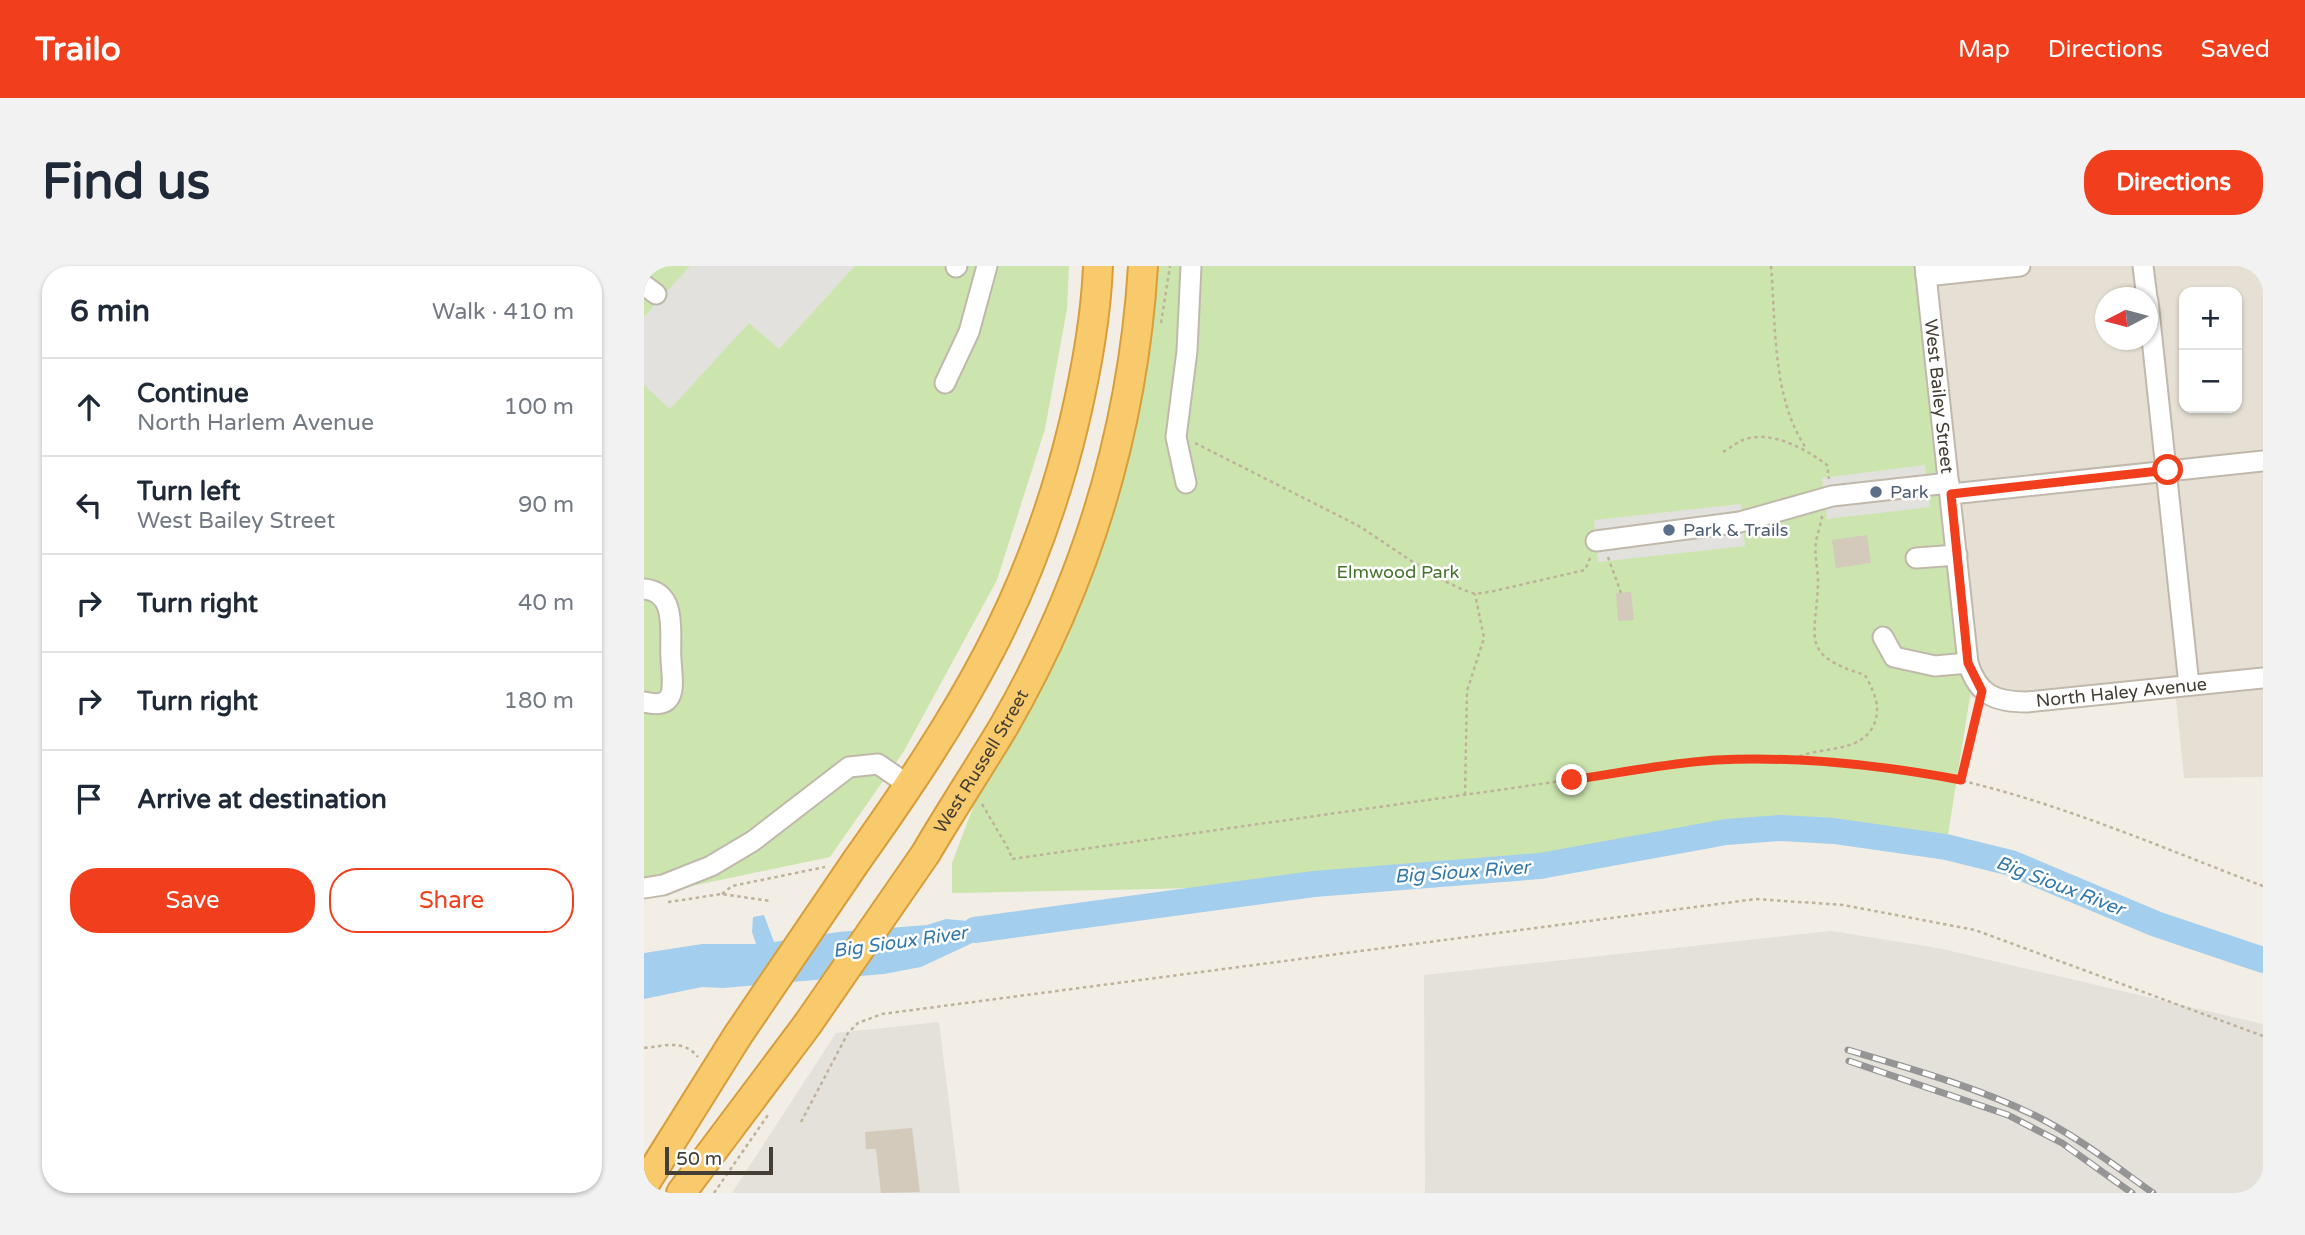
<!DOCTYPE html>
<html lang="en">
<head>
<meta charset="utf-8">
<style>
  body { margin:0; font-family:"Varela Round",sans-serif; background:#f2f2f3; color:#1f2937 }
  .controls { position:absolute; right:21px; top:21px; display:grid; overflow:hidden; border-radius:14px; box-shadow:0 2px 5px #0004 }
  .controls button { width:63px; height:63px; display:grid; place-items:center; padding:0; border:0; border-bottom:2px solid #e0e1e3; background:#fff; color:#1f2937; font:35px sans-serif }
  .compass { position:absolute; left:1451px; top:21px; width:63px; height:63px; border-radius:50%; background:#fff; box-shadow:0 2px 5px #0004; rotate:264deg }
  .scale { position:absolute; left:21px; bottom:18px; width:108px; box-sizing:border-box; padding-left:7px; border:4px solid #443e35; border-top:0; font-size:19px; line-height:24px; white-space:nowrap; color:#443e35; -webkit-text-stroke:5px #fff; paint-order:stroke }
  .stop { position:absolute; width:21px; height:21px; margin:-16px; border:5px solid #f13f1d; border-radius:50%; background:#fff }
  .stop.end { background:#f13f1d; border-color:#fff; box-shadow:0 2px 7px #0008 }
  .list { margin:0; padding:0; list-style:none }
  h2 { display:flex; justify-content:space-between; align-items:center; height:91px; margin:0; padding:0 28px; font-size:30px }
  h2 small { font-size:23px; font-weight:400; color:#747a83 }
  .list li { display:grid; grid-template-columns:46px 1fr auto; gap:21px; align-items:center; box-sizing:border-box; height:98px; padding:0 28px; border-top:2px solid #e0e1e3 }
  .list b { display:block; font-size:26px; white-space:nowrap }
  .list p { margin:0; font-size:23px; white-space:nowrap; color:#747a83 }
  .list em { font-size:23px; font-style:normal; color:#747a83 }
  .actions { display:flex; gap:14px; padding:21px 28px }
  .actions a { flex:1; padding:16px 0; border:2px solid #f13f1d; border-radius:28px; text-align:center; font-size:24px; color:#f13f1d }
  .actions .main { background:#f13f1d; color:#fff }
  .icon { flex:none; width:38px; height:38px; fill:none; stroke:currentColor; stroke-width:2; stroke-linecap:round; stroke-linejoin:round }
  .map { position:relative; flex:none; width:1619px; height:927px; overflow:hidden; border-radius:28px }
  header { display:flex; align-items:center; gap:42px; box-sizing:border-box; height:98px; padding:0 35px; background:#f13f1d; color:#fff }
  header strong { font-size:33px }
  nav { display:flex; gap:38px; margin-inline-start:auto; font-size:24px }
  .intro { display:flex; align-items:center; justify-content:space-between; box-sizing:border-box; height:168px; padding:0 42px }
  h1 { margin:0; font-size:49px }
  .button { padding:18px 32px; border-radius:28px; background:#f13f1d; color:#fff; font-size:24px; font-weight:700 }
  main { display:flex; gap:42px; padding:0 42px }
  aside { flex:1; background:#fff; border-radius:28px; box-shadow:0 2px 5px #0004 }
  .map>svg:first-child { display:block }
  .residential { fill:#e6e0d4; fill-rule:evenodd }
  .industrial { fill:#e4e0da }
  .green { fill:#cce5af }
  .parking { fill:#e3e1dd }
  .water { fill:#a4ceed }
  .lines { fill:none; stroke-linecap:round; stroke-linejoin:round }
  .river { stroke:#a4ceed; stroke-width:26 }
  .building { fill:#d3cabb }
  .minor-casing { stroke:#c0b9ab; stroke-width:23 }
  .highway-casing { stroke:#d79e3b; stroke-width:32 }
  .path { stroke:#beb29a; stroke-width:2.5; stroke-dasharray:3.5 3.5; stroke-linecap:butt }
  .minor { stroke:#fff; stroke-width:19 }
  .highway { stroke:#f8ca6b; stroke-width:28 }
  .rail-casing { stroke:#959595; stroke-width:7 }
  .rail { stroke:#fff; stroke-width:4.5; stroke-dasharray:13; stroke-linecap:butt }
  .highway-bridge-casing { stroke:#d79e3b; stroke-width:32; stroke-linecap:butt }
  .highway-bridge { stroke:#f8ca6b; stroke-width:28 }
  .route { stroke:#f13f1d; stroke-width:9 }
  .service-dot { fill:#5c6f8a; stroke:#fff; stroke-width:2.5 }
  .labels { text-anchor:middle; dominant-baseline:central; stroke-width:5; stroke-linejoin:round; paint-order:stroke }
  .street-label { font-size:18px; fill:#443e35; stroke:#fff }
  .service-label { font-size:18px; fill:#4e5e75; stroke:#fff; text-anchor:start }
  .park-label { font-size:18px; fill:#46732b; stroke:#fff }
  .water-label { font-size:19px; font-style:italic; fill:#3378ab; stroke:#fff }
</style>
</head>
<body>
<header>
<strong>Trailo</strong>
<nav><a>Map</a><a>Directions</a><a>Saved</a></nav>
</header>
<div class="intro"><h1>Find us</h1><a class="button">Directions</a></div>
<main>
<aside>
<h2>6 min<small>Walk · 410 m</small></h2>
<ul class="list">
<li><svg class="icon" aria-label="ahead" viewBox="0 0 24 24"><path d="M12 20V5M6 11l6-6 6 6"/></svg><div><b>Continue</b><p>North Harlem Avenue</p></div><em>100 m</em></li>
<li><svg class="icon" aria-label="left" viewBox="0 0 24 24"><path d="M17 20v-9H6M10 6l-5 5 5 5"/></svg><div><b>Turn left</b><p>West Bailey Street</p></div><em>90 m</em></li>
<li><svg class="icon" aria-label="right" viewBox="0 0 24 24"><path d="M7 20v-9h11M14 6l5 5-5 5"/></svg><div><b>Turn right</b></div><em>40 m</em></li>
<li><svg class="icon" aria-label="right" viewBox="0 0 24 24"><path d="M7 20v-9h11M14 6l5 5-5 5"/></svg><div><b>Turn right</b></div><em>180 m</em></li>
<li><svg class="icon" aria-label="arrive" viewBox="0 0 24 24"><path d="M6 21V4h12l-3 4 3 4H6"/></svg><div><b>Arrive at destination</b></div></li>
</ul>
<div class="actions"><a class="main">Save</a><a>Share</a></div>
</aside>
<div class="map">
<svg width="1619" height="927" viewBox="0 0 1619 927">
  <rect width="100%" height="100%" fill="#f2eee5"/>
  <path class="residential" d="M1281,0h338v511l-79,1 -8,-79 -206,-2 3,-19zM1540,26h53v116h-53zM1462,32h42v42h-42z"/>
  <path class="industrial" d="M1187,665l107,17 325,76v169h-838l-1,-218z
    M295,756l21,171h-228l104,-160z"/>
  <path class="green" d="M0,0h425l-2,43 -22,120 -48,151 -93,171 -74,106 -186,39z
    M511,0h772l46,412 -27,169c-55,-8 -112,-21 -168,-19 -102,5 -201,36 -303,45 -173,16 -348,16 -523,20v-30l52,-138 82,-174z"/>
  <path class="parking" d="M46,0h165l-76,83 -30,-26 -79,86 -26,-24v-68z
    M1281,199l5,42 -103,12 -5,-41z
    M1097,238l4,42 -147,16 -4,-42z"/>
  <path class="water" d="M120,649l10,27 64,-10 89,-7 19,-6 65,6 -90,42 -37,7 -161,14 -21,-1 -58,12v-46l58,-9h54l-4,-12 1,-15z"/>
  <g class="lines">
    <path class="river" d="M331,664l339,-46 226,-18 186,-34 55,-4 53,3 112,16 65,16 145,61 107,36"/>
  </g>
  <path class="building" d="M1223,269l4,28 -35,5 -4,-28z
    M987,326l3,28 -16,1 -2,-28z
    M268,862l8,64 -39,1 -5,-44h-10l-1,-17z"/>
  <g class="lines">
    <g class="minor-casing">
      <g id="minor">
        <path id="s1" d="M1281,0l43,397c10,32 27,39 59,39l236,-24"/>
        <path d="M1499,0l4,32"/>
        <path d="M312,1l1,-1"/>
        <path d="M1282,10l94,-10"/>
        <path d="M0,19l12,9"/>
        <path d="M1504,35l41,384"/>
        <path d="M301,117l24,-51 18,-66"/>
        <path d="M542,217l-10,-46 11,-86 4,-85"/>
        <path d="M1307,228l312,-33"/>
        <path d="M952,275l144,-19 92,-26 117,-13"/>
        <path d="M1272,292l41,-3"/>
        <path d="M0,323c35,3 25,47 27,70 1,23 9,52 -27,43"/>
        <path d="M1239,371l11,20 41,9 33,-3"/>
        <path d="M0,622l19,-3 48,-19 42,-25 96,-74 29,-3 32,22"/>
      </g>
    </g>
    <g class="highway-casing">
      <g id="highway">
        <path id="s2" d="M282,587c25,-43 53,-85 78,-127 82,-142 129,-297 139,-460"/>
        <path d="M213,594c103,-145 175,-261 217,-437 12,-51 22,-105 24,-157"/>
        <path d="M0,919l94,-150"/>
        <path d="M37,927l126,-168"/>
      </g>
    </g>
    <path class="path" d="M1127,0c5,59 1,132 35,182
      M517,57l9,-57
      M551,177l164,83 75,50 27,13 14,5 19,-3 91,-21 5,-12
      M1079,186c7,-4 13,-9 20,-12 27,-11 63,9 84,25l2,14
      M964,291l13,36
      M1149,493c27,-14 70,-4 82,-37 6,-17 -2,-32 -10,-47 -68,-21 -48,-37 -47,-94 0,-13 -4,-26 -2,-38 1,-9 5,-18 6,-27
      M1317,514l18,-72
      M821,529l2,-104 17,-53 -9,-44
      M338,538l27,46 3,9 677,-96c89,-8 187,-3 274,18 102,24 202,68 300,105
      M78,628l10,-8 93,-19
      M24,636l54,-8 48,7
      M0,782c21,-2 39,-9 54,9
      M157,856l47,-89 10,-10 24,-9 874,-115 87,6 132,25 288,106
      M70,927l54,-78"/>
    <use href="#minor" class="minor"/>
    <use href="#highway" class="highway"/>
    <g class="rail-casing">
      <path id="rail" d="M1204,784c64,19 128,37 188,66 42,21 79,50 117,77
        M1205,795l159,54 54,28 70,50"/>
    </g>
    <use href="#rail" class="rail"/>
    <g class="highway-bridge-casing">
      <path id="highway-bridge" d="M163,759l119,-172
        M94,769l119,-175"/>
    </g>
    <use href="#highway-bridge" class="highway-bridge"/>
  </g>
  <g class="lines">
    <path class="route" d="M928,514c48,-7 96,-17 144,-20 82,-4 165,5 245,20l21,-89 -14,-28 -17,-169 217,-24"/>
  </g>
  <g class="service-dot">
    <circle cx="1232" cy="226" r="7"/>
    <circle cx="1025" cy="264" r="7"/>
  </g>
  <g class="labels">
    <g class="street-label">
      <text stroke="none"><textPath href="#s1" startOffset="131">West Bailey Street</textPath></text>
      <text stroke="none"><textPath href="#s1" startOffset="572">North Haley Avenue</textPath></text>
      <text stroke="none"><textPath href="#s2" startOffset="107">West Russell Street</textPath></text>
    </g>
    <g class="service-label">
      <text x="1246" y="226">Park</text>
      <text x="1039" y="264">Park &amp; Trails</text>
    </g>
    <g class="park-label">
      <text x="754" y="306">Elmwood Park</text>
    </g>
    <g class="water-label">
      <text transform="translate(818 606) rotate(-4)">Big Sioux River</text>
      <text transform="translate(1416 620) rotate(21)">Big Sioux River</text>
      <text transform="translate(256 676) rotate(-8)">Big Sioux River</text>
    </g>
  </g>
</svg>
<div class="controls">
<button>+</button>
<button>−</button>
</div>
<svg class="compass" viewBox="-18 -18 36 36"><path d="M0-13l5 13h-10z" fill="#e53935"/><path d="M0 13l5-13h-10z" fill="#747a83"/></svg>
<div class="scale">50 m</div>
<div class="stop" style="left:1524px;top:204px"></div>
<div class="stop end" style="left:928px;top:514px"></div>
</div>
</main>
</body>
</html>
